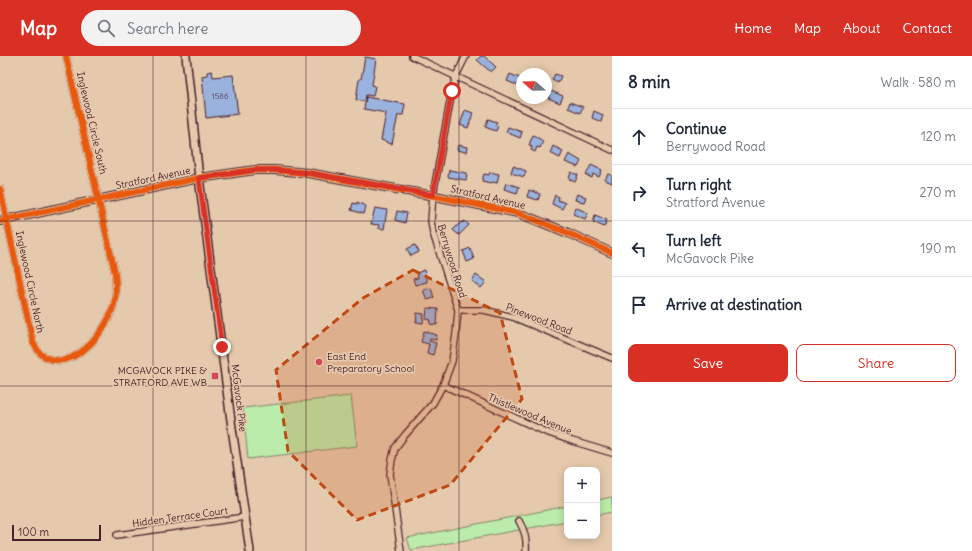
<!DOCTYPE html>
<html lang="en">
<head>
<meta charset="utf-8">
<style>
  body { margin:0; font-family:Delius,sans-serif; background:#f2f2f3; color:#1f2937 }
  .controls { position:absolute; right:12px; bottom:12px; display:grid; overflow:hidden; border-radius:8px; box-shadow:0 2px 10px #0003 }
  .controls button { width:36px; height:36px; display:grid; place-items:center; padding:0; border:0; border-bottom:1px solid #e0e1e3; background:#fff; color:#1f2937; font:20px sans-serif }
  .compass { position:absolute; left:516px; top:12px; width:36px; height:36px; border-radius:50%; background:#fff; box-shadow:0 2px 10px #0003; rotate:290deg }
  .scale { position:absolute; left:12px; bottom:10px; width:89px; box-sizing:border-box; padding-left:4px; border:2px solid #4a1f2b; border-top:0; font-size:11px; line-height:14px; white-space:nowrap; color:#4a1f2b; -webkit-text-stroke:3px #e5c9ac; paint-order:stroke }
  .stop { position:absolute; width:12px; height:12px; margin:-9px; border:3px solid #d93025; border-radius:50%; background:#fff }
  .stop.end { background:#d93025; border-color:#fff; box-shadow:0 1px 4px #0008 }
  .list { margin:0; padding:0; list-style:none }
  h2 { display:flex; justify-content:space-between; align-items:center; height:52px; margin:0; padding:0 16px; font-size:17px }
  h2 small { font-size:13px; font-weight:400; color:#747a83 }
  .list li { display:grid; grid-template-columns:26px 1fr auto; gap:12px; align-items:center; box-sizing:border-box; height:56px; padding:0 16px; border-top:1px solid #e0e1e3 }
  .list b { display:block; font-size:15px; white-space:nowrap }
  .list p { margin:0; font-size:13px; white-space:nowrap; color:#747a83 }
  .list em { font-size:13px; font-style:normal; color:#747a83 }
  .actions { display:flex; gap:8px; padding:12px 16px }
  .actions a { flex:1; padding:9px 0; border:1px solid #d93025; border-radius:8px; text-align:center; font-size:14px; color:#d93025 }
  .actions .main { background:#d93025; color:#fff }
  .icon { flex:none; width:22px; height:22px; fill:none; stroke:currentColor; stroke-width:2; stroke-linecap:round; stroke-linejoin:round }
  .map { position:relative; flex:none; width:612px; height:495px; overflow:hidden }
  header { display:flex; align-items:center; gap:24px; box-sizing:border-box; height:56px; padding:0 20px; background:#d93025; color:#fff }
  header strong { font-size:19px }
  nav { display:flex; gap:22px; margin-inline-start:auto; font-size:14px }
  .search { width:280px; height:36px; background:#f2f2f3; display:flex; align-items:center; gap:10px; box-sizing:border-box; padding:0 14px; border-radius:22px; color:#747a83; font-size:15px }
  main { display:flex }
  aside { flex:1; background:#fff }
  .map>svg:first-child { display:block }
  .green { fill:#bbecab; stroke:#82866b }
  .building { fill:#99b2de; stroke:#4a1f2b }
  .lines { fill:none; stroke-linecap:round; stroke-linejoin:round }
  .minor-casing { stroke:#4a1f2b; stroke-width:8 }
  .tertiary-casing { stroke:#4a1f2b; stroke-width:10 }
  .minor { stroke:#e5c9ac; stroke-width:5.5 }
  .tertiary { stroke:#e5c9ac; stroke-width:7 }
  .cycleway-casing { stroke:#e5c9ac; stroke-width:8 }
  .cycleway { stroke:#e8590c; stroke-width:6 }
  .route { stroke:#d93025; stroke-width:5 }
  .marked { fill:#c04a14; fill-opacity:0.2; stroke:#c04a14; stroke-width:3; stroke-dasharray:8 5; stroke-linejoin:round }
  .grid { fill:none; stroke:#4a1f2b; stroke-width:1; stroke-opacity:0.55 }
  .poi-dot { fill:#d1495b; stroke:#e5c9ac; stroke-width:1.5 }
  .labels { text-anchor:middle; dominant-baseline:central; stroke-width:3.5; stroke-linejoin:round; paint-order:stroke }
  .number-label { font-size:8px; fill:#5e4458 }
  .street-label { font-size:10px; fill:#4a1f2b; stroke:#e5c9ac }
  .poi-label { font-size:10px; fill:#4a1f2b; stroke:#e5c9ac; text-anchor:start }
</style>
</head>
<body>
<header>
<strong>Map</strong>
<div class="search"><svg class="icon" aria-label="search" viewBox="0 0 24 24"><circle cx="10" cy="10" r="6"/><path d="M15 15l6 6"/></svg>Search here</div>
<nav><a>Home</a><a>Map</a><a>About</a><a>Contact</a></nav>
</header>
<main>
<div class="map">
<svg width="612" height="495" viewBox="0 0 612 495">
  <rect width="100%" height="100%" fill="#e5c9ac"/>
  <filter id="ink" filterUnits="userSpaceOnUse"><feTurbulence type="fractalNoise" baseFrequency=".025" numOctaves="2"/><feDisplacementMap in="SourceGraphic" scale="8" xChannelSelector="R" yChannelSelector="G"/><feConvolveMatrix kernelMatrix="1 2 1 2 8 2 1 2 1" color-interpolation-filters="sRGB"/></filter>
  <g filter="url(#ink)">
    <path class="green" d="M351,340l6,50 -109,13 -5,-51z
      M612,441v15l-15,3v-15z
      M567,450v15l-156,29 -4,-12z"/>
    <path class="building" d="M481,0h3l12,11 -5,5 -14,-12z
      M365,1l11,2 -4,26 3,1 -2,10 -7,-1 -1,6 -9,-1 3,-21h2z
      M212,15l1,6 20,-2 5,39 -32,4 -4,-42 5,-1v-3z
      M510,18l12,5 -3,7 -12,-5z
      M555,18l6,2 -3,7 -6,-3z
      M551,35l12,5 -3,7 -12,-5z
      M366,41l39,7 -2,11h-5l-6,29 -5,-1v-1l-6,-2 5,-27 -22,-4z
      M570,46l13,5 -3,6 -12,-5z
      M465,54l8,3 -5,15 -8,-3z
      M594,55l9,4 -2,7 -9,-4z
      M488,63l9,3 -2,3 3,1 -2,5 -11,-4z
      M508,71l14,5 -2,6 -14,-6z
      M533,79l10,6 -3,7 -3,-1 -2,5 -4,-2 1,-4 -3,-1z
      M458,89l9,2 -1,5 -9,-2z
      M553,90l10,5 -3,7 -10,-5z
      M569,98l12,7 -3,6 -13,-5z
      M591,109l11,5 -3,7 -6,-3 -1,4 -6,-3z
      M513,110l13,5 -2,6 -13,-4z
      M449,114l18,3 -1,7 -18,-3z
      M490,116l9,2 -2,9 -5,-1 -1,1 -9,-2 2,-7 5,1z
      M571,116l7,3 -3,7 -6,-3z
      M608,118l4,1v8l-7,-3z
      M506,127l13,4 -2,6 -13,-4z
      M529,134l11,4 -2,6 -11,-3z
      M577,138l9,3 -2,5 -9,-2z
      M555,139l4,2 -1,3 7,3 -3,6 -10,-5z
      M357,146l9,4 -2,8 -13,-4 2,-7 4,1z
      M575,151l13,6 -3,6 -12,-5z
      M375,152l12,2 -3,19 -6,-1 1,-3 -8,-1z
      M397,155l10,2 -2,10 -10,-3z
      M595,159l12,5 -3,7 -11,-5z
      M465,165l4,4 -10,10 -6,-5 8,-8 1,1z
      M415,189l4,7 -8,4 -4,-7z
      M470,192l4,11 -7,3 -4,-11z
      M424,214l3,12 -12,3 -2,-6 5,-1 -1,-5z
      M476,219l10,7 -5,6 -9,-7z
      M431,232l3,10 -7,2 -4,-10z
      M427,252l11,1 -1,16 -7,-1 1,-4 -5,-1z
      M417,257l7,1 -1,9 -7,-1z
      M424,275l13,4 -1,5 -6,-1 -1,2 7,2 -3,12 -6,-2 2,-9 -8,-2z"/>
    <g class="lines">
      <g class="minor-casing">
        <path id="minor" d="M412,0l200,94
          M0,133l33,154c3,4 5,9 9,12 29,20 62,-21 70,-45 5,-12 4,-25 3,-37l-49,-217
          M458,254h26l29,7 99,41
          M443,329l103,47 26,9 40,12
          M519,465c6,10 8,18 7,30
          M117,479l128,-18
          M401,495l-11,-77 2,-14 3,-12 10,-13 28,-32 10,-18 9,-24 4,-27 2,-24 -25,-77 -2,-12 2,-26 19,-104 4,-15 10,-20"/>
      </g>
      <g class="tertiary-casing">
        <path id="tertiary" d="M186,0l13,122 33,250 18,123
          M0,165l199,-43 56,-8h20l33,3 132,24 78,16 50,20 44,20"/>
      </g>
      <use href="#minor" class="minor"/>
      <use href="#tertiary" class="tertiary"/>
      <g class="cycleway-casing">
        <path id="cycleway" d="M0,133l33,154c3,4 5,9 9,12 29,20 62,-21 70,-45 5,-12 4,-25 3,-37l-49,-217
          M0,165l199,-43 56,-8h20l33,3 132,24 78,16 50,20 44,20"/>
      </g>
      <use href="#cycleway" class="cycleway"/>
    </g>
  </g>
  <g class="lines" filter="url(#ink)">
    <path class="route" d="M222,291l-23,-169 56,-8h20l33,3 125,22 19,-104"/>
  </g>
  <path class="marked" d="M413,214l87,43 22,86 -72,86 -93,35 -69,-69 -12,-81 87,-72z"/>
  <path class="grid" d="M153,0v495M306,0v495M459,0v495M0,165h612M0,330h612"/>
  <g class="poi-dot">
    <circle cx="319" cy="306" r="4"/>
    <rect x="211" y="316" width="8" height="8" rx="2"/>
  </g>
  <g class="labels">
    <g class="number-label">
      <text x="220" y="40">1586</text>
    </g>
    <g class="street-label">
      <text transform="translate(92 67) rotate(77)">Inglewood Circle South</text>
      <text transform="translate(153 122) rotate(-12)">Stratford Avenue</text>
      <text transform="translate(488 141) rotate(13)">Stratford Avenue</text>
      <text transform="translate(452 205) rotate(73)">Berrywood Road</text>
      <text transform="translate(30 226) rotate(78)">Inglewood Circle North</text>
      <text transform="translate(539 263) rotate(21)">Pinewood Road</text>
      <text transform="translate(239 342) rotate(83)">McGavock Pike</text>
      <text transform="translate(530 358) rotate(23)">Thistlewood Avenue</text>
      <text transform="translate(180 461) rotate(-8)">Hidden Terrace Court</text>
    </g>
    <g class="poi-label">
      <text x="327" y="300">East End<tspan x="327" dy="12">Preparatory School</tspan></text>
      <text x="207" y="314" text-anchor="end">MCGAVOCK PIKE &amp;<tspan x="207" dy="12">STRATFORD AVE WB</tspan></text>
    </g>
  </g>
</svg>
<div class="controls">
<button>+</button>
<button>−</button>
</div>
<svg class="compass" viewBox="-18 -18 36 36"><path d="M0-13l5 13h-10z" fill="#e53935"/><path d="M0 13l5-13h-10z" fill="#747a83"/></svg>
<div class="scale">100 m</div>
<div class="stop" style="left:452px;top:35px"></div>
<div class="stop end" style="left:222px;top:291px"></div>
</div>
<aside>
<h2>8 min<small>Walk · 580 m</small></h2>
<ul class="list">
<li><svg class="icon" aria-label="ahead" viewBox="0 0 24 24"><path d="M12 20V5M6 11l6-6 6 6"/></svg><div><b>Continue</b><p>Berrywood Road</p></div><em>120 m</em></li>
<li><svg class="icon" aria-label="right" viewBox="0 0 24 24"><path d="M7 20v-9h11M14 6l5 5-5 5"/></svg><div><b>Turn right</b><p>Stratford Avenue</p></div><em>270 m</em></li>
<li><svg class="icon" aria-label="left" viewBox="0 0 24 24"><path d="M17 20v-9H6M10 6l-5 5 5 5"/></svg><div><b>Turn left</b><p>McGavock Pike</p></div><em>190 m</em></li>
<li><svg class="icon" aria-label="arrive" viewBox="0 0 24 24"><path d="M6 21V4h12l-3 4 3 4H6"/></svg><div><b>Arrive at destination</b></div></li>
</ul>
<div class="actions"><a class="main">Save</a><a>Share</a></div>
</aside>
</main>
</body>
</html>
